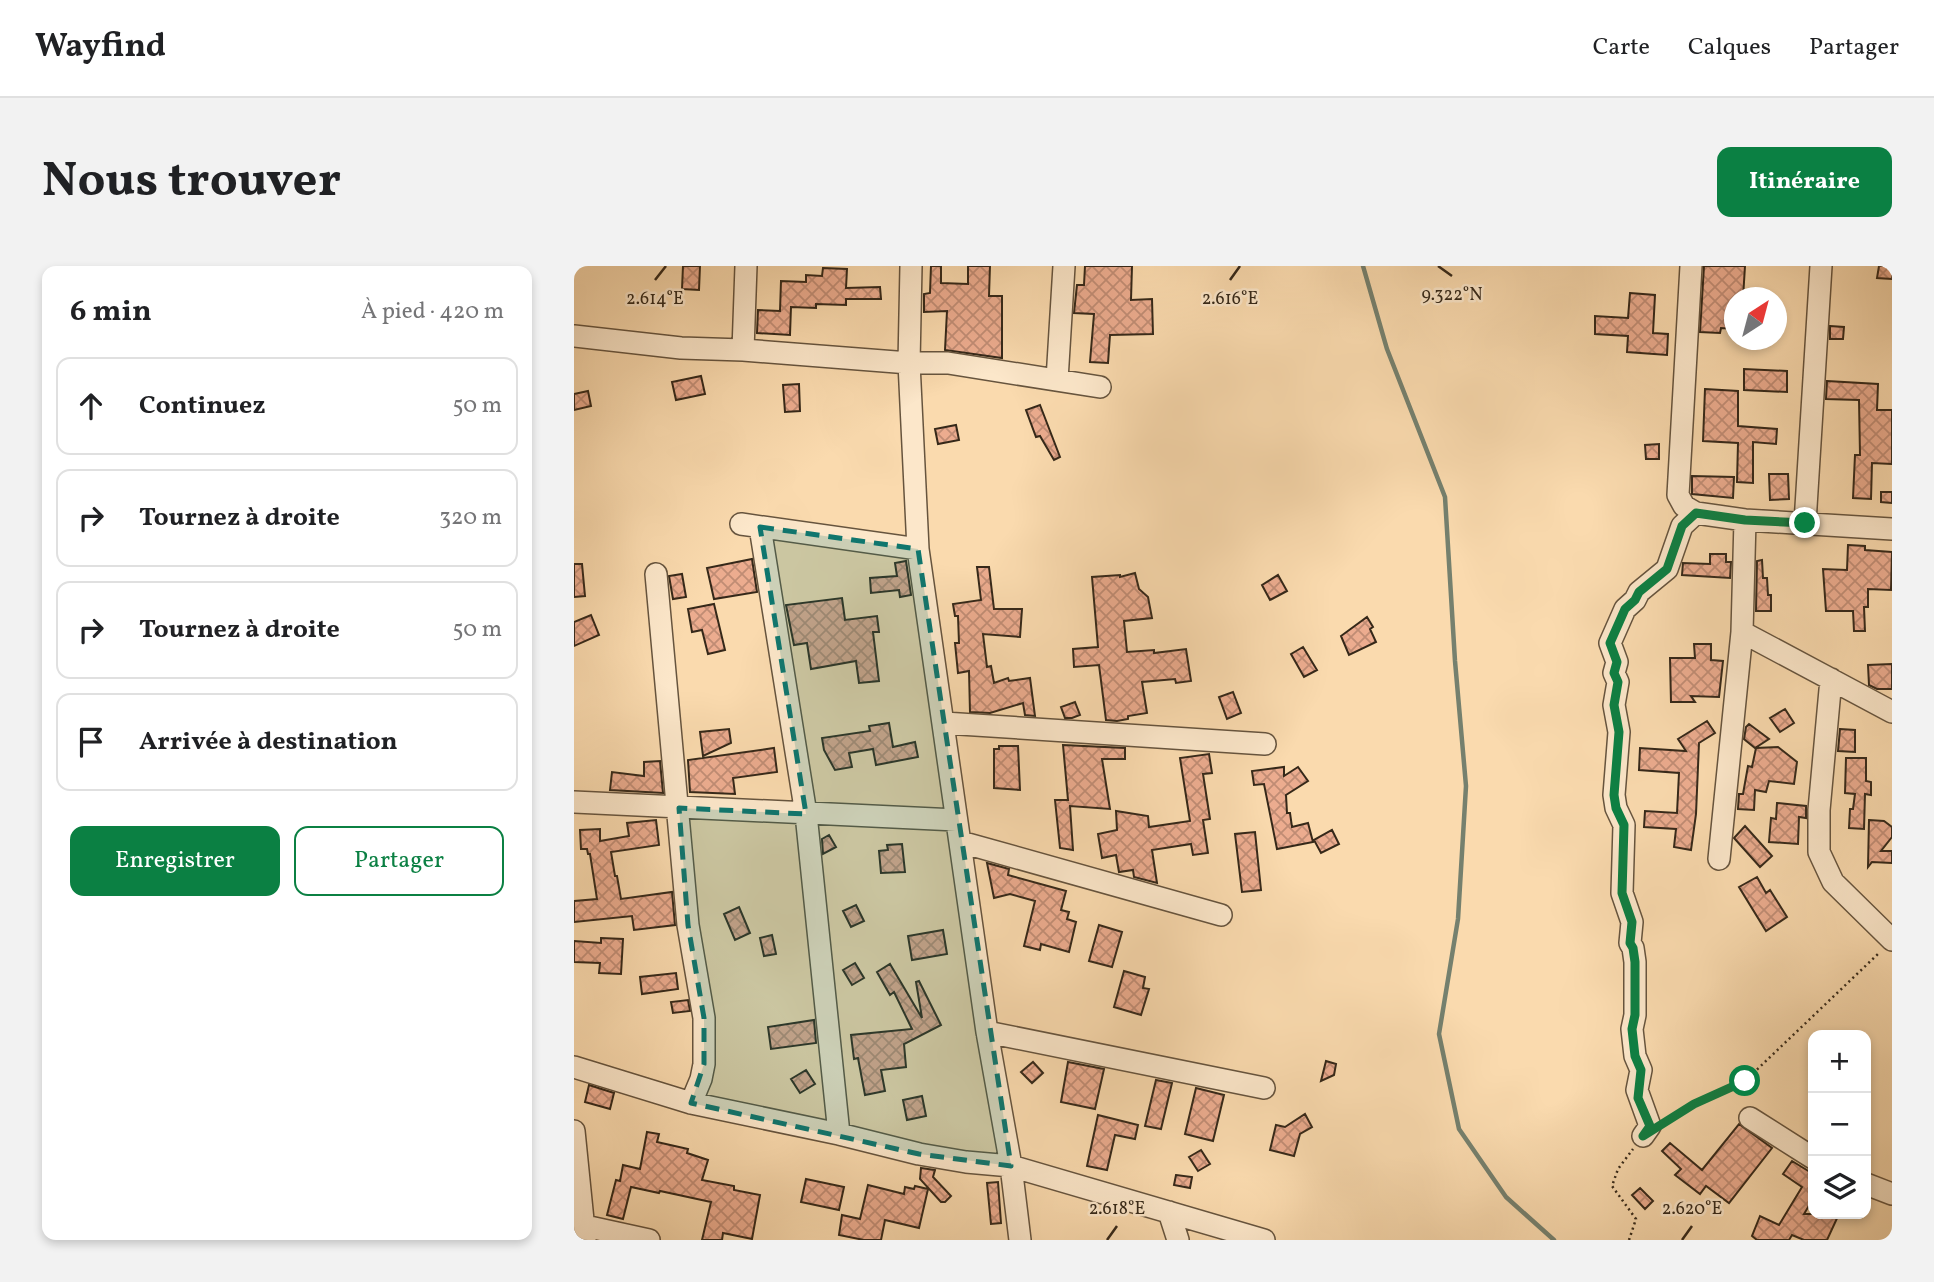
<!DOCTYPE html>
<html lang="fr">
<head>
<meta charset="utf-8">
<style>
  body { margin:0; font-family:Vollkorn,serif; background:#f2f2f2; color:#202124 }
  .controls { position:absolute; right:21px; bottom:21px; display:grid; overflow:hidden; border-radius:14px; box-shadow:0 4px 10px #0003 }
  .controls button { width:63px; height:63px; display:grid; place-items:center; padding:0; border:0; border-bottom:2px solid #e0e0e0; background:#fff; color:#202124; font:35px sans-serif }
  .compass { position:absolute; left:1150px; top:21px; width:63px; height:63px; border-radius:50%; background:#fff; box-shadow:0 4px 10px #0003; rotate:36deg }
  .stop { position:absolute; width:21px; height:21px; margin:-16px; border:5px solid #0b8043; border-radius:50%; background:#fff }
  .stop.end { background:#0b8043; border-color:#fff; box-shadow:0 2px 7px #0008 }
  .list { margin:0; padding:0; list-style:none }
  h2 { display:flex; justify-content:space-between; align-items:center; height:91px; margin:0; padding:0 28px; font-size:30px }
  h2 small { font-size:23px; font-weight:400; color:#757577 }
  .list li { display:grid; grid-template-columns:46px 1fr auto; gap:21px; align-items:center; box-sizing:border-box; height:98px; margin:0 14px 14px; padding:0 14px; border:2px solid #e0e0e0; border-radius:14px }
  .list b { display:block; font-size:26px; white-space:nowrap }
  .list em { font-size:23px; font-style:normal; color:#757577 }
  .actions { display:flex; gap:14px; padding:21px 28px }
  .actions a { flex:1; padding:16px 0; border:2px solid #0b8043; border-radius:14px; text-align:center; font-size:24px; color:#0b8043 }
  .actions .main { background:#0b8043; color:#fff }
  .icon { flex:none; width:38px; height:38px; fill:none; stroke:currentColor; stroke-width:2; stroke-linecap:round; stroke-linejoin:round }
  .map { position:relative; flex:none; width:1318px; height:974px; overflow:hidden; border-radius:14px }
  header { display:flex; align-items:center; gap:42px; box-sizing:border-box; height:98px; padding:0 35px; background:#fff; border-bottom:2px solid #e0e0e0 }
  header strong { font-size:33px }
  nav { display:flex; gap:38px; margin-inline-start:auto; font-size:24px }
  .intro { display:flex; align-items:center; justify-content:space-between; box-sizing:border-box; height:168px; padding:0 42px }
  h1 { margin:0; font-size:49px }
  .button { padding:18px 32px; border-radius:14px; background:#0b8043; color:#fff; font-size:24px; font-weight:700 }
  main { display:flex; gap:42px; padding:0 42px }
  aside { flex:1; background:#fff; border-radius:14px; box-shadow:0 4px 10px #0003 }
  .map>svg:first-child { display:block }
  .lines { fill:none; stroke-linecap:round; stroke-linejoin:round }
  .stream { stroke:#75806e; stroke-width:4.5 }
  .building { fill:url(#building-cross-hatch); stroke:#352819; stroke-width:2 }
  .minor-casing { stroke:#66543e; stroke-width:24 }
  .path { stroke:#352819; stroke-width:2.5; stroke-dasharray:2 3.5; stroke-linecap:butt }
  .minor { stroke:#fce7ca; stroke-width:21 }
  .route { stroke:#0b8043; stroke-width:9 }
  .marked { fill:#0f766e; fill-opacity:0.2; stroke:#0f766e; stroke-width:5; stroke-dasharray:14 9; stroke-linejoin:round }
  .ticks { fill:none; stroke:#352819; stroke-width:2.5 }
  .ticks-label { font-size:18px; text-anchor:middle; fill:#352819; stroke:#fce7ca; stroke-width:5; stroke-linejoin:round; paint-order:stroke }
</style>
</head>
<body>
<header>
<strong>Wayfind</strong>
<nav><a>Carte</a><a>Calques</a><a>Partager</a></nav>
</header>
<div class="intro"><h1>Nous trouver</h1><a class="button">Itinéraire</a></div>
<main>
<aside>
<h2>6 min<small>À pied · 420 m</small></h2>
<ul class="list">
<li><svg class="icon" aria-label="ahead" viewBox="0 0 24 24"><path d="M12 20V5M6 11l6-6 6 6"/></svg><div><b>Continuez</b></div><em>50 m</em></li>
<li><svg class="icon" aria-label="right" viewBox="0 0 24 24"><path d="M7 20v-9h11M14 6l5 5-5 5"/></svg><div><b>Tournez à droite</b></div><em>320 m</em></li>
<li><svg class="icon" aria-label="right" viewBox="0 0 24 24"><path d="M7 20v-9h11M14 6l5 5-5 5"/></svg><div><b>Tournez à droite</b></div><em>50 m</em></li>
<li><svg class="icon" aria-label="arrive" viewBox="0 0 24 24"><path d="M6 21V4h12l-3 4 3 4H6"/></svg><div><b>Arrivée à destination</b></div></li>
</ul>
<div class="actions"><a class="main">Enregistrer</a><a>Partager</a></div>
</aside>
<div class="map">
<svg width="1318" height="974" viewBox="0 0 1318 974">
  <defs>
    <pattern id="building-cross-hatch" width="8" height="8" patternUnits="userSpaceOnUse" patternTransform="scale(1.75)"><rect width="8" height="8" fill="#ecac8f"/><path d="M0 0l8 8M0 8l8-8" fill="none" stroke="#c08c74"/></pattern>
  </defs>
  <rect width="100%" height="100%" fill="#fadaae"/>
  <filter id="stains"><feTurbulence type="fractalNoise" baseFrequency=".00286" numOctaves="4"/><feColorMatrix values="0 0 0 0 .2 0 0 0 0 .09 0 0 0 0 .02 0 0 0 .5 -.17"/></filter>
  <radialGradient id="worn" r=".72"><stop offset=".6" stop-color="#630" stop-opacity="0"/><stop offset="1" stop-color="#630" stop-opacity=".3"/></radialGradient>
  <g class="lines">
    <path class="stream" d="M789,0l24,83 58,148 10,164 11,125 -8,133 -19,115 20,95 47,68 48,43"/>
  </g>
  <path class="building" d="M109,0h17l-1,24 -17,-1z
    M357,0h10v17l27,1v-18h22l-1,30h13v62l-57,-8 2,-39 -23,1v-18l6,-1z
    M511,0h47l-1,34 21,-1 1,35 -43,1 -2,28 -18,-1 4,-48 -20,-1 3,-28h7z
    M1130,0h41l-2,32h-9v31l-13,-1 -1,5 -20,-1z
    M1305,0h13v13l-15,-1z
    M249,2l24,1 -1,19 34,-1 1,12h-35v6l-30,-1v4l-25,-1 -1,28 -33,-2 1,-23 22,1 1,-30 25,1v-7l16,1z
    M1056,27l25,2 -2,38 15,1 -1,21 -40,-3 1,-16 -33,-2v-18l33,2z
    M1256,60l14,1 -1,12h-13z
    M1170,103l43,2v21l-43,-2z
    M127,110l4,18 -29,6 -4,-18z
    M1253,115l51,3 -1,26h15v54l-20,-1 -1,36 -18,-1 2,-43h5l-1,-55 -33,-1z
    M225,118l1,27 -15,1 -2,-27z
    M1131,123l33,2v35l39,3 -1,15 -23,-2v41l-16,-1 1,-39 -35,-2z
    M14,125l3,15 -17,4v-16z
    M466,139l20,52 -6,3 -14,-24 -4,1 -10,-27z
    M382,159l3,15 -21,4 -3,-15z
    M1085,178v15h-13l-1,-14z
    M1195,208h19l1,25 -19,1z
    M1118,210l42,1 -1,21 -41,-4z
    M1307,226h11v11l-11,-1z
    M1274,279l17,1v4l27,2 -1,38 -23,-1v18h-4l1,24h-11l-1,-20h-27l-3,-42 24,1z
    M1136,288h16v8h5l-1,16 -48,-3 1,-12 27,1z
    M178,293l5,33 -43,7 -7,-31z
    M1188,294l1,18h4l1,17h3v16h-15l1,-50z
    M332,295l5,34 -11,2 -1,-7 -28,3 -1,-15 27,-2 -2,-13z
    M0,298h8l3,32 -11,1z
    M403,301h12l5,42h28l-2,28 -37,-3 4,33 4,-1 3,17 14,-5 1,3 21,-3 5,38 -10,-1 -2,-12 -33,10 -20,-1 -1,-41 -11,2 -3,-30h4l-1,-27h-3l-2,-12 28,-4z
    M561,307l4,16 9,8 4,21 -28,3 3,31 27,-2v3l32,-4 5,32 -15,2 -1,-4 -33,3 5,31 -19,3v3l-11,2 -11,-1 -7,-55 -25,2 -1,-18 25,-2 -6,-70 28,-2v2z
    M108,308l4,23 -13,2 -4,-23z
    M704,309l9,16 -17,9 -8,-15z
    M268,332l3,22 32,-4 2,16h-6l6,49 -20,2 -3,-22 -45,8 -4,-26 -13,2 -8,-40z
    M140,338l11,46 -17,4 -6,-24 -10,2 -4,-23z
    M17,349l8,20 -25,11v-24z
    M793,351l6,10 -3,2 6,13 -27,13 -8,-19z
    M1120,378h17v16l12,1 -4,36 -28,-1 4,6h-24l-1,-44h25z
    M729,381l14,23 -13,7 -13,-23z
    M1318,398v25h-15l-8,-4 -1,-20z
    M659,426l8,21 -14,6 -8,-22z
    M501,436l5,13 -8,3h-7l-4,-11z
    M1211,443l9,14 -14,9 -10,-14z
    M1133,455l8,12 -16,10 -3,71 -5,36 -17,-3 2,-18 -32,-2 1,-16 32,2 2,-40 -40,-3 1,-22 46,3 -8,-12z
    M315,457l4,24 22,-5 3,15 -42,8 -3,-16 -24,4 3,14 -17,3 -11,-20 -2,-12 48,-7 -1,-5z
    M1175,458l20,15 -14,9 -11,-9 2,-12z
    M155,463l2,14 -28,13 -3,-24z
    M1266,463l15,1v22l-17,-1z
    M489,479l62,3v11h-23l8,50 -40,-3 3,44 -13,-2 -5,-48h13z
    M425,480h19l2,44 -26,-2v-39h5z
    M1204,481l19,15 -3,22 -25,-3 -3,11 -11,-2 -1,20 -16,-1 1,-15h4l5,-28 4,1 4,-19z
    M200,482l3,24 -44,6 2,16 -45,-2 -2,-32z
    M635,488l3,19 -9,1 7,45 -7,1 5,33 -15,2 -2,-11 -39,6 5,33 -23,-6 -1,-7 -14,2 -3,-17 -14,3 -4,-24 19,-4 -1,-19 32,5 1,11 41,-6 -10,-63z
    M1272,492h20v23l5,1v13l-6,-1 -1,35 -15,-1 1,-19h3l2,-15 -10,-1z
    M86,495l3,32 -53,-3 2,-18 32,4v-14z
    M710,501v9l14,-9 10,14 -22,14 1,18h3l2,14 16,-4 5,19 -36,7 -13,-65 -10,1 -2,-14z
    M1203,537l29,3v12l-7,-1 -1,27 -29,-2 2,-24 5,1z
    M82,554l3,25 -48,7 4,24h2l4,23 51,-7 3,33 -41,5 -2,-14 -58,6v-21l23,-2 -7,-45h-2l-1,-5h-6l-1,-19 20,-1v12l29,-5 -2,-13z
    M1295,554l15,1 8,6v10l-11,14h11v12l-20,-1 -4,5z
    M1171,560l27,30 -12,11 -26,-29z
    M758,564l7,14 -18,9 -7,-13z
    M681,566l6,58 -19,2 -7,-58z
    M255,569l7,12 -13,7 -1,-15z
    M328,578l3,28 -24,1 -2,-22 9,-1 -1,-5z
    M413,597l22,6 -1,6 58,16 -5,19 8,2 -2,7 9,3 -7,30 -28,-8 -1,6 -16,-4 11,-45 -25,-7 -16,4z
    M1183,611l9,16 4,-3 17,27 -21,14 -27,-44z
    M282,639l8,16 -13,6 -8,-16z
    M165,641l11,26 -15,7 -11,-26z
    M525,659l23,7 -10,35 -23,-6z
    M369,664l4,24 -35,6 -4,-24z
    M198,669l4,19 -12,2 -4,-18z
    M27,672l22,1 -2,35 -22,-1 1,-10 -26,-1v-21l27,2z
    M281,697l9,15 -12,7 -9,-15z
    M316,698l32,54 -6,-36 3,-1 22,44 -37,19 2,23 -25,3 4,21 -20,4 -7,-37 -4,1 -3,-24 61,-6 -18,-37 -4,3 -13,-23z
    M550,705l21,6 -2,11 6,1 -8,26 -27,-8z
    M102,707l2,16 -36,5 -2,-17z
    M114,734l2,11 -17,2 -2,-11z
    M240,754l2,23 -45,6 -3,-22z
    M752,795l10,3 -2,11 -13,6z
    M459,796l10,11 -11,10 -11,-11z
    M494,796l36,7 -9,40 -34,-7z
    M232,804l9,14 -15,9 -9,-14z
    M582,814l16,3 -11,46 -16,-3z
    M15,819l25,8 -4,16 -25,-7z
    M622,822l28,7 -11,46 -28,-7z
    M348,830l4,20 -19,4 -4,-20z
    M731,848l7,13 -12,7 -6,22 -24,-6 6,-25 9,2z
    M524,849l40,10 -3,14 -20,-4 -8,35 -20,-4z
    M1165,858l33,24 -43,55 -23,-17 -6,8 -25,-19 6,-6 -19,-18 8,-8 32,27z
    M73,866l12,2 -2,8 31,7 -1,4 21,7 -6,20 32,6v4l26,5 -8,44 -29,-6 -1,7h-20l9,-38 -51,-11 -1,2 -28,-6 -8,32 -16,-4 9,-35 4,1 3,-16 17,4z
    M627,884l9,14 -12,7 -9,-14z
    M1218,895l18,11 3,-1v28l-9,15h35l-12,26h-23l-12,-5 -3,5h-32l-5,-4 8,-20 19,9 23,-38 -19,-13z
    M347,902l14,2 -2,7 18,19 -6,6h-4l-21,-23z
    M602,909l16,2 -2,11 -16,-3z
    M232,913l38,8 -5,23 -38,-8z
    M424,916l3,41 -10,1 -4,-41z
    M294,919l36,9 1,-7 9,2 1,-3 13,3 -9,39 -34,-8 -4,20h-17l-25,-5 3,-20 18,4z
    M1066,922l13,13 -8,8 -13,-14z"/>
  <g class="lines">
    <g class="minor-casing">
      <path id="minor" d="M337,0l-2,97 9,186 69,483 24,134 9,74
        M1117,0l-13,229 6,11 12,7 49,7 147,9
        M0,70l107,12 62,2 3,-84
        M169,84l166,13h39l152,24
        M483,114l7,-114
        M1231,257l16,-257
        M167,258l177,25
        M186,261l46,287 33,320
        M82,308l32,351 16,93v46l-3,15 -10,24
        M1168,366l150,80
        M1257,413l-12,131v42l14,30 59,58
        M370,457l321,21
        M0,536l382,18
        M387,576l260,73
        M1145,593l23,-227 3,-112
        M413,766l277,56
        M0,801l117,36 148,31 80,20 47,8 45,4 253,74
        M1176,852l63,40
        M0,865l11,109
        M1069,870l7,-10 -13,-36 4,-20 -6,-14 -3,-27 3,-14v-53l-2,-14 -3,-5 2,-21 -10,-29 2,-68 -8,-17 -2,-13 5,-63 -5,-27 4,-23 -4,-9 3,-11 -7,-19 15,-34 10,-9 4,-8 28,-23 15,-43 14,-13
        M1292,918l26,10
        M595,946l9,28
        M11,960l64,14"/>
    </g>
    <path class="path" d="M1093,855l27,-17 51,-23 134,-128
      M1055,974l7,-21 -24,-33 6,-17 15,-20"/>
    <use href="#minor" class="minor"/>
  </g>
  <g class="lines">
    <path class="route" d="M1171,815l-51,23 -51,32 7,-10 -12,-28 3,-28 -6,-14 -3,-27 3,-14v-53l-2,-14 -3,-5 2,-21 -10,-29 2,-68 -8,-17 -2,-13 5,-63 -5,-27 4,-23 -4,-9 3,-11 -7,-19 15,-34 10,-9 4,-8 28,-23 15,-43 14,-13 49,7 60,3"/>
  </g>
  <path class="marked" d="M186,261l158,22 93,617 -92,-12 -228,-51 13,-39v-46l-16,-93 -9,-117 127,6z"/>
  <path class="ticks" d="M864,0l14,10M81,14l11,-14M656,14l10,-14M533,974l10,-14M1108,974l10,-14"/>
  <g class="ticks-label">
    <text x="878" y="34">9.322°N</text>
    <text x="81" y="38">2.614°E</text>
    <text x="656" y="38">2.616°E</text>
    <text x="543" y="948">2.618°E</text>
    <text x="1118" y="948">2.620°E</text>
  </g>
  <rect width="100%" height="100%" filter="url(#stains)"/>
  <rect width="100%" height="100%" fill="url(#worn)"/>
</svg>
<div class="controls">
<button>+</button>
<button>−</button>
<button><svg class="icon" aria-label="layers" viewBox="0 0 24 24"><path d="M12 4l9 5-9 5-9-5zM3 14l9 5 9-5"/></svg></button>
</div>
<svg class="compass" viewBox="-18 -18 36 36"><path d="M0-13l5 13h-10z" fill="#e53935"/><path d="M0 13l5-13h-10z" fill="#757577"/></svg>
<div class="stop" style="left:1171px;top:815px"></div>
<div class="stop end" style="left:1231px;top:257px"></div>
</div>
</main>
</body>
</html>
